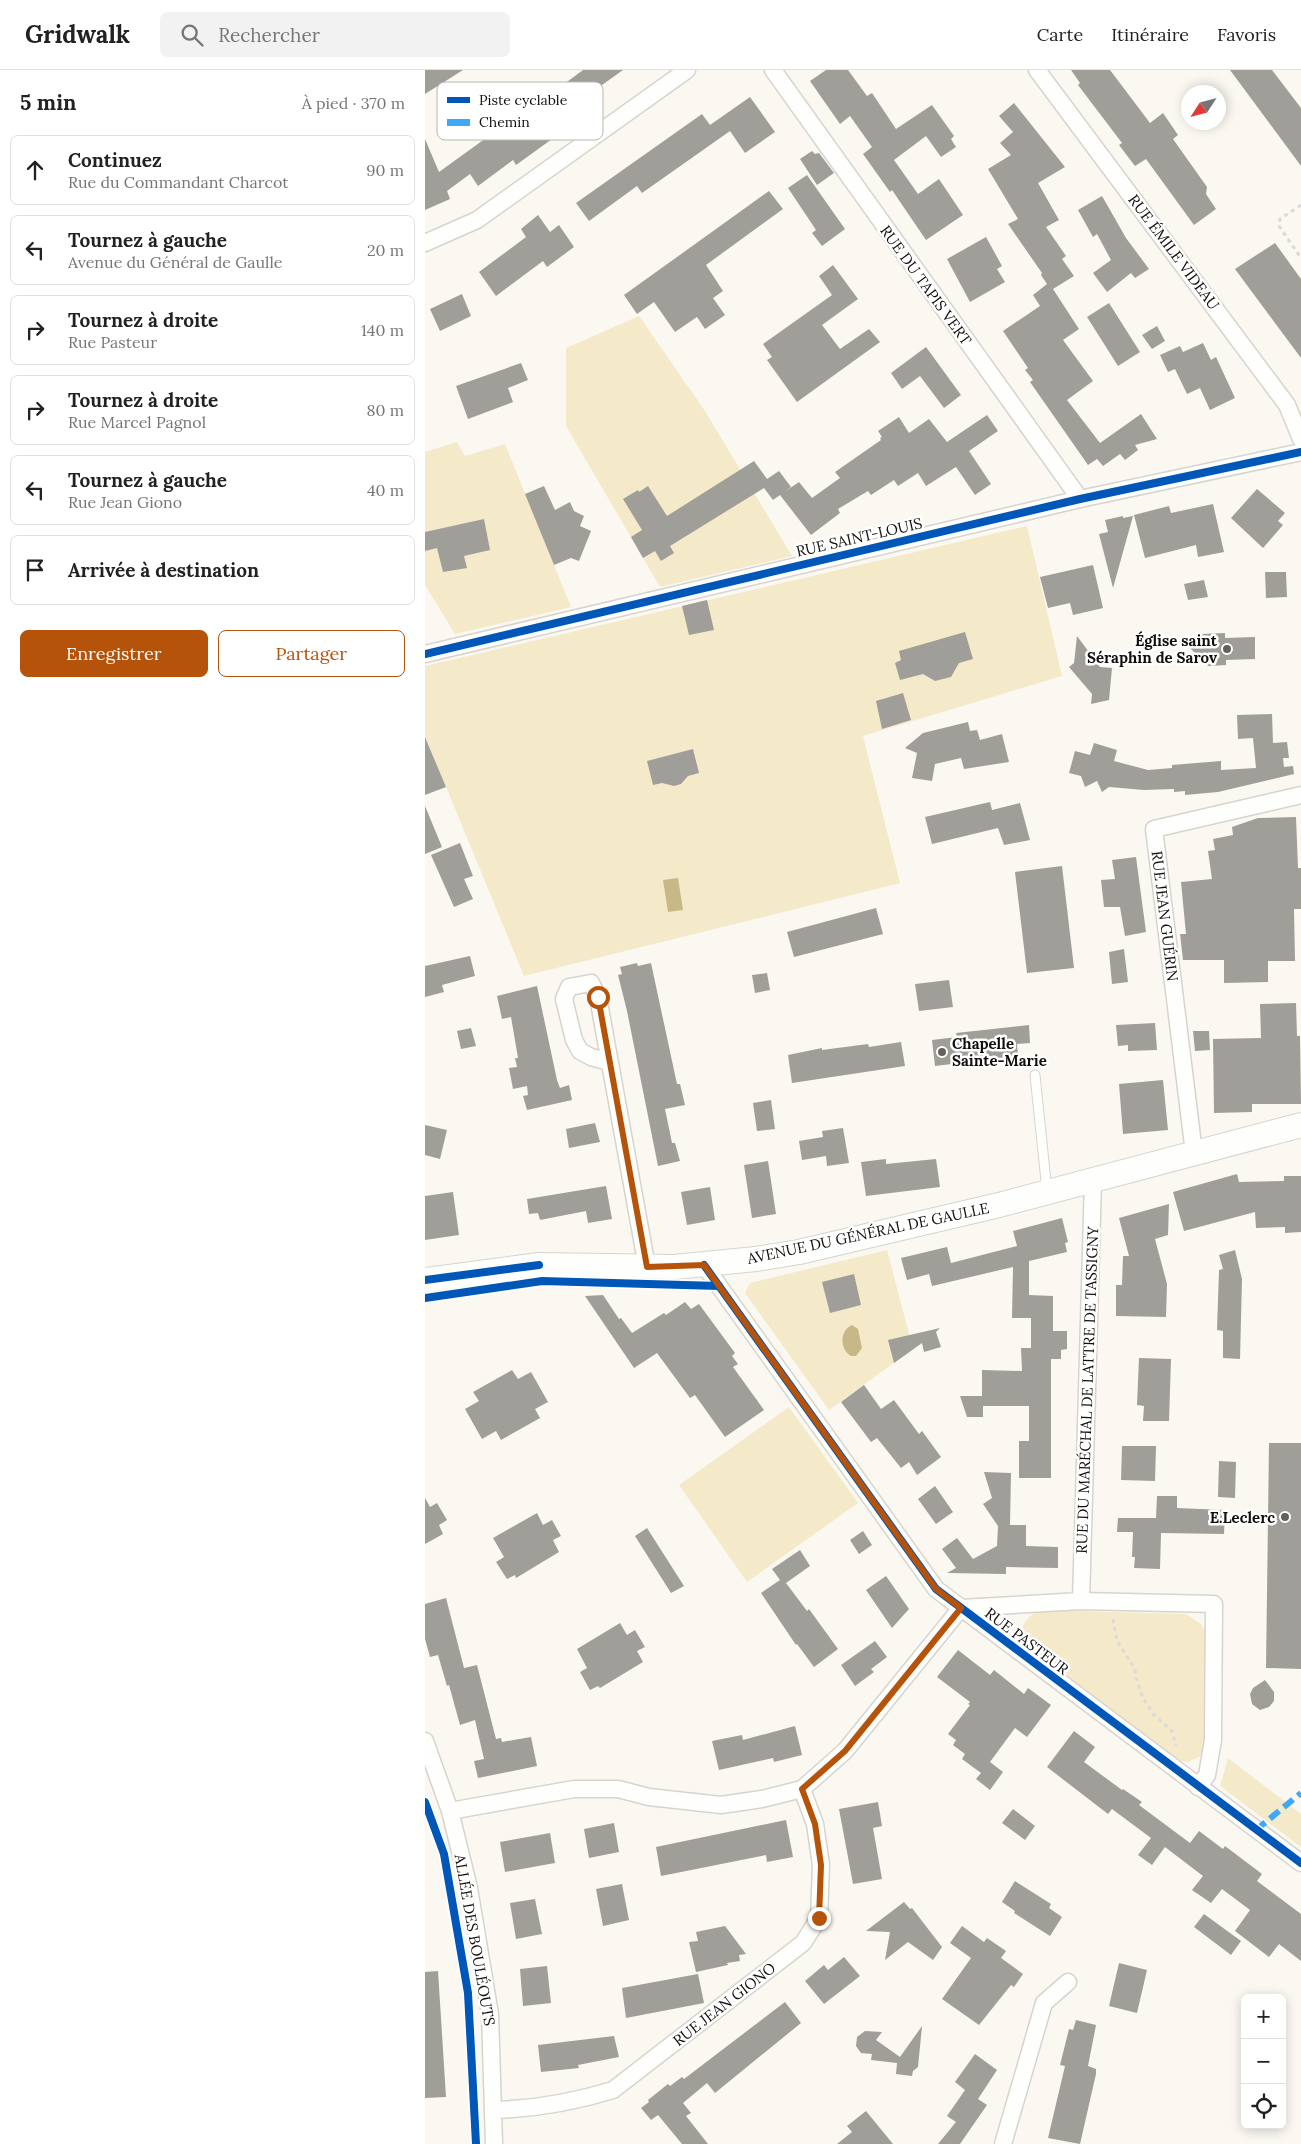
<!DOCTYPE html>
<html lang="fr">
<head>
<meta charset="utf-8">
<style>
  body { margin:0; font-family:Lora,serif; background:#f2f2f2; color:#222 }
  .controls { position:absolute; right:15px; bottom:15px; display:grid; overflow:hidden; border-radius:8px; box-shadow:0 2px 12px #0003 }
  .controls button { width:45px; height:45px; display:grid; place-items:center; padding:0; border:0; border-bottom:1px solid #e0e0e0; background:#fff; color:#222; font:25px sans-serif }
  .compass { position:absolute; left:756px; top:15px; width:45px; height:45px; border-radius:50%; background:#fff; box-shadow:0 2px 12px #0003; rotate:234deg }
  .stop { position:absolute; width:15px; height:15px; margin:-11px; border:4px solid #b45309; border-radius:50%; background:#fff }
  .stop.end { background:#b45309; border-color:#fff; box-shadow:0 1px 5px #0008 }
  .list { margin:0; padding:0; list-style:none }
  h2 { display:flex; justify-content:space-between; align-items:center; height:65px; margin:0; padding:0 20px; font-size:21px }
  h2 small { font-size:16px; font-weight:400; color:#767676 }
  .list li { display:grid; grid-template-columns:32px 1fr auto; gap:15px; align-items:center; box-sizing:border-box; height:70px; margin:0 10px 10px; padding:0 10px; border:1px solid #e0e0e0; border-radius:8px }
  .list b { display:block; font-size:19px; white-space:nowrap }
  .list p { margin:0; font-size:16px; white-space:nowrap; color:#767676 }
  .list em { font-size:16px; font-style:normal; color:#767676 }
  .actions { display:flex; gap:10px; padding:15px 20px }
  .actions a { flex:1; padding:11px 0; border:1px solid #b45309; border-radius:8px; text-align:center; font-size:18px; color:#b45309 }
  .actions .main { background:#b45309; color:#fff }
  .icon { flex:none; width:28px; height:28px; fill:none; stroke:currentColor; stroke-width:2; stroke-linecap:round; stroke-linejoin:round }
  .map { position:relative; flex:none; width:876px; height:2074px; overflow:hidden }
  header { display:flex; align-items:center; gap:30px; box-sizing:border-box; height:70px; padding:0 25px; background:#fff; border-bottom:1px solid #e0e0e0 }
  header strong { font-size:24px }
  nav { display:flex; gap:28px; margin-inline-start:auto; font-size:18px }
  .search { width:350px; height:45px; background:#f2f2f2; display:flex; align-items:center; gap:12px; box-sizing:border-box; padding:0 18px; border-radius:8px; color:#767676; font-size:19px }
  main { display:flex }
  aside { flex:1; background:#fff }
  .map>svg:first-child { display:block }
  .green { fill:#f4e9c9 }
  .water { fill:#c8b887 }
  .building { fill:#9f9e98 }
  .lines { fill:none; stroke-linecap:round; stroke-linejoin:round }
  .service-casing { stroke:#d6d4ce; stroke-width:11 }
  .minor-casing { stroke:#d6d4ce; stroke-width:19 }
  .secondary-casing { stroke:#d6d4ce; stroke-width:26 }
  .path { stroke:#dbdad8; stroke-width:3; stroke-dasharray:4 4; stroke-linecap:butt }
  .service { stroke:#fefefd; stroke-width:9 }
  .minor { stroke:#fefefd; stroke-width:16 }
  .secondary { stroke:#fefefd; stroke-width:24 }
  .quiet { stroke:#3fa9f5; stroke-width:6; stroke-dasharray:12 6; stroke-linecap:butt }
  .cycleway-casing { stroke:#fff; stroke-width:11 }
  .cycleway { stroke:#0057b8; stroke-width:8 }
  .route { stroke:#b45309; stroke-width:6 }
  .poi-dot { fill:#63615c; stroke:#fff; stroke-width:2 }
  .labels { text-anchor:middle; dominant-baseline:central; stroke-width:5; stroke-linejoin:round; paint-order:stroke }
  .street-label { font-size:15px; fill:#110f0b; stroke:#fff }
  .poi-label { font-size:15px; font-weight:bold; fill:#110f0b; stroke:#fff; text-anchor:end }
  .key { fill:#fff; stroke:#b8b7b6; stroke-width:1 }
  .key-label { font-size:14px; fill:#110f0b }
</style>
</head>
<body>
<header>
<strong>Gridwalk</strong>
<div class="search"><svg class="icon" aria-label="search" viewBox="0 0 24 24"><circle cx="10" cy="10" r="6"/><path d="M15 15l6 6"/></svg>Rechercher</div>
<nav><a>Carte</a><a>Itinéraire</a><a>Favoris</a></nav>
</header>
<main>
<aside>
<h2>5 min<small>À pied · 370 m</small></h2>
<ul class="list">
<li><svg class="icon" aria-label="ahead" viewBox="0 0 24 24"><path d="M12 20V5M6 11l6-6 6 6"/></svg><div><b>Continuez</b><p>Rue du Commandant Charcot</p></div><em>90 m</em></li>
<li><svg class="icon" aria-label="left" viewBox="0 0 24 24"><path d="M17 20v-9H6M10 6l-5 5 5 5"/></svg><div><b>Tournez à gauche</b><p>Avenue du Général de Gaulle</p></div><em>20 m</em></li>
<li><svg class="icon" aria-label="right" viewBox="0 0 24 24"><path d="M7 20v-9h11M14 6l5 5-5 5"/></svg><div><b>Tournez à droite</b><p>Rue Pasteur</p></div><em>140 m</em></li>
<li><svg class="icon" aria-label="right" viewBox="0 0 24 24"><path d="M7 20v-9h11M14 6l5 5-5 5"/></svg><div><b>Tournez à droite</b><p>Rue Marcel Pagnol</p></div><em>80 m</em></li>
<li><svg class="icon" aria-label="left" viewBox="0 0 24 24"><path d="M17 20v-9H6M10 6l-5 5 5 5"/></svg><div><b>Tournez à gauche</b><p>Rue Jean Giono</p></div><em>40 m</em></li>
<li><svg class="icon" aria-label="arrive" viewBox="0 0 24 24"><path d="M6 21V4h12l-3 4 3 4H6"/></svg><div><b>Arrivée à destination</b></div></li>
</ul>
<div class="actions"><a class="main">Enregistrer</a><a>Partager</a></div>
</aside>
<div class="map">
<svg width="876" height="2074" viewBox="0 0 876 2074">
  <rect width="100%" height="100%" fill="#faf8f1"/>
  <path class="green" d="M214,246l66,95 87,145 -132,31 -94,-161v-78z
    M32,372l8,14 40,-12 66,163 -116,27 -30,-49v-133z
    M602,456l35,150 -199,60 37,147 -376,93 -99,-240v-70z
    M462,1180l26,99 -84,61 -84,-117 5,-10z
    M364,1337l69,96 -111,79 -68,-97z
    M616,1540l145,4 15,10 6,10 -1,112 -5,10 -13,6 -12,-2 -148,-111c-10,-17 -7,-31 13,-39z
    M803,1688l73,56v33l-81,-61z"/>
  <path class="water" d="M253,808l5,32 -15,2 -5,-32z
    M427,1255l6,4 4,19 -6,8h-5c-12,-7 -11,-26 1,-31z"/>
  <path class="building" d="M0,0h38l-38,24z
    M158,0h40l-28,20 6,9 -13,9 -2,-2 -31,21 4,7 -43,31 -3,-5 -35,26 -8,-12 -23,17 3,8 -25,11v-71l14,33 54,-39 -5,-7 25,-18 12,17 33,-23 -6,-9z
    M401,0h22l19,26 5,-3 24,36 36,-24 22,31 -3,3 5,8 -15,10 -15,-21 -32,24 24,34 21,-15 24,36 -37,25 -34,-50 -2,2 -27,-38 9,-7 -22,-31 -10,8 -30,-43z
    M646,0h39l40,53 13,-10 15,22 -5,4 34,48 -1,7 10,15 -22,16 -48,-66 -11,7 -16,-21 3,-2 -44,-58 2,-2z
    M805,0h42l29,38v58z
    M325,27l25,35 -30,21 -15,-22 -88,62 -5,-7 -48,35 -13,-18 126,-89 8,11z
    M589,33l51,64 -27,16 21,37 -13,7 20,29 -4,3 12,17 -21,13 26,40 -16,11 30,41 -26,19 33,43 41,-29 16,25 -22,6 3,5 -13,10 -5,-6 -17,12 -6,-7 -9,6 -58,-83 3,-2 -8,-10 3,-2 -25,-37 37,-25 -7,-11 14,-11 -6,-9 1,-2 -34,-49 10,-5 -30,-50 23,-14 -11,-12 13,-11 -14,-16z
    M387,81l3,3 4,-1 15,20 -17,12 -17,-26z
    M382,105l38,54 -23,17 -10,-13 4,-3 -28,-42z
    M344,121l14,18 -77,56 17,26 -10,7 12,17 -20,14 -8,-12 -22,15 -21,-30 -17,12 -13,-19z
    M677,126l24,42 23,31 -14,9 -4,-5 -24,19 -14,-19 18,-13 -14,-26 -4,3 -15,-27z
    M113,145l12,17 9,-7 15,22 -27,20 -4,-6 -47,35 -17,-24 47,-35 -5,-8z
    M561,167l16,29 -5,3 8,13 -35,20 -23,-43z
    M850,173l26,36v79l-66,-89z
    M408,195l25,34 -36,26 18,24 29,-20 11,13 -83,60 -30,-42 5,-3 -9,-13 69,-49 -13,-19z
    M37,224l9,22 -31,15 -10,-22z
    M684,233l31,49 -22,14 -31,-49z
    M732,256l8,15 -13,8 -10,-14z
    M778,273l8,17 5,-3 19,41 -25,12 -10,-22 -13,6 -12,-25 -7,3 -8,-17 20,-9 3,6z
    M501,277l35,48 -17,13 -24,-32 -18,13 -11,-16z
    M96,293l7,17 -20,8 5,14 -45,17 -12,-33z
    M562,345l11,16 -29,20 22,33 -16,11 -19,-28 -30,19 -8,-13 -20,13 -4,-6 -23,15 -3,-4 -30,18 2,4 -29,22 -31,-40 -7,5 -9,-12 -94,58 4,7 -13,8 -6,-10 -12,7 -12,-21 11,-7 -19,-31 15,-9 1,2 9,-6 19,30 87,-55 13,18 12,-8 12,16 -8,6 16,-11 13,16 28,-20 -5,-6 46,-32 -1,-2 2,-1 -4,-6 21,-14 10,16 20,-14 18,23z
    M119,416l11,24 15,-8 4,9 10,5 -4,10 11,5 -12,30 -8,-3 -17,7 -29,-71z
    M832,419l28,24 -7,8 5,4 -20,23 -32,-30z
    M788,434l11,48 -26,5 -2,-12 -51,13 -11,-43 35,-9 2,7z
    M698,446v2l10,-2 -20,72 -14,-54 9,-2 -3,-12z
    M59,449l6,31 -26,6 3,12 -24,4 -6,-24 -12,3v-19z
    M668,495l10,43 -30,7 -3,-12 -22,5 -8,-31z
    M840,502h21l1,25 -21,1z
    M779,510l4,17 -20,3 -4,-16z
    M282,530l7,30 -25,5 -7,-29z
    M540,562l8,27 -14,4 -8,14 -16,4 -12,-7 -23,6 -5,-17 6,-3 -2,-9z
    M800,563v5l30,-1v22l-29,1v5l-18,1 -21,-21h15v-11z
    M652,566l23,31 12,1 -3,32 -18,4 1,-10 -23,-27 5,-4z
    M478,623l8,27 -29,9 -6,-28z
    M847,644l1,29 14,-1 2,16h-6l1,9 9,-1 1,8 -76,18 -33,3v-4l-11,1v-3l-30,1 -35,-3 -7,5 -5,-11 -12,6 -4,-11 -12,-3 6,-22 15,4 4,-12 23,7 -3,11 34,9 24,-2v-3l49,-4v9l35,-2 -3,-30 -15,1 -1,-24z
    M543,652l2,9 7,-1 3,10 22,-6 7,28 -45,7 -3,-11 -26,6 -3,17 -20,-3 5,-25 -12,-5 18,-15z
    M0,667l21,50 -21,8z
    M268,679l6,24 -11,3 -7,8 -7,2 -12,-3 -9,2 -6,-24z
    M565,732l2,8 28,-7 10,37 -26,5 -6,-17 -66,16 -7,-27z
    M0,736l17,41 -17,7z
    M871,747l2,51h3v41h-7l1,52h-27v21l-44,1v-23h-41l-3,-26h6l-5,-52 31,-3 -4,-28 7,-1 -2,-11 20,-4 -1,-8 26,-9z
    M35,773l13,33 -9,3 9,20 -19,8 -23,-52z
    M711,787l10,75 -21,4 -5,-29h-16l-3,-27 14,-1 -3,-19z
    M637,796l12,102 -47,5 -12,-101z
    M451,838l7,26 -89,23 -7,-25z
    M699,879l4,33 -16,2 -3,-32z
    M45,886l5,20 -33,9 2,7 -19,5v-31z
    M212,893l1,3 13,-3 26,121h3l5,21 -20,4 7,34h3l5,18 -22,5 -31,-155 -9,-36 4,-1 -2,-7z
    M342,903l3,17 -15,3 -3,-18z
    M524,910l4,27 -34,4 -4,-27z
    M112,916l20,94 3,8 9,-3 3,15 -45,10 -4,-14 5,-1 -1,-9 -14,3 -4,-21 8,-1 -2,-9h3l-7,-41 -9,2 -5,-23z
    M871,933l1,33h3l1,68h-49v8l-38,1 -1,-74 48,-1 -1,-34z
    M730,953l2,27 -29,1v-6l-10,1 -2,-21z
    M604,955l1,18 -13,1 1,12 -83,10 -3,-26 25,-3 -1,-4z
    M46,958l5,18 -15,3 -4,-18z
    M768,961h16l1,19 -15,1z
    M476,972l4,24 -113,17 -4,-28 34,-7v2l46,-6 1,3z
    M738,1010l5,50 -45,4 -4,-50z
    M346,1030l4,29 -18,2 -4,-28z
    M170,1053l5,19 -31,6 -3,-19z
    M0,1055l22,5 -7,29 -15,-4z
    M418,1058l6,35 -22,3 -1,-10 -24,4 -3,-19 24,-4 -1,-6z
    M461,1089v5l50,-5 4,28 -74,9 -5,-34z
    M343,1091l8,53 -24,4 -8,-53z
    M812,1104l2,8 45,-1v-5h17v56l-16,1v-6l-29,1 -1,-16 -71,19 -11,-39z
    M181,1116l6,33 -24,4 -2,-12 -46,9 -2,-7 -9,1 -2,-15z
    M285,1117l5,33 -28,5 -6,-33z
    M28,1122l6,43 -34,5v-44z
    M744,1134l-1,31 -13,4 12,45 -1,33 -50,-1v-31h6l1,-29h6l-10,-38z
    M637,1148l6,24 -3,1 2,9 -38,9v34l24,1v35h14v18l-6,1v9h-10v119h-32v-37h10v-35h-46v11h-16l-7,-21h22v-26l40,1 -1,-23h10v-30h-19l1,-51 -81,19 -3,-12 -22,6 -6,-22 46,-11 4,16 66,-17 -4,-15z
    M810,1180l7,29 -2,80 -17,-1v-27l-6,-1 2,-60 4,-1 -4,-14z
    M429,1204l7,31 -31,8 -8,-31z
    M178,1225l16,24 2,-1 11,15 32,-20 2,2 19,-13 6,7 8,-5 36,49 -3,3 6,8 -5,3 31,43 -39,27 -30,-42 -5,3 -33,-45 -23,15 -49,-72z
    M515,1258l-4,4 5,15 -17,5 -2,-9 -28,20 -6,-23z
    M714,1288l32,1 -2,62h-26l1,-15 -7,-1z
    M87,1300l6,9 13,-7 17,30 -13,7 5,9 -39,22 -5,-9 -14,8 -17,-30 14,-8 -6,-9z
    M439,1315l17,24 13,-9 25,34 3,-3 19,26 -24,18 -8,-13 -8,6 -24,-30 -6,4 -30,-40z
    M844,1373h32v226l-35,-1z
    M697,1376h34l-1,35 -34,-1z
    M794,1391l17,1 -1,36 -17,-1z
    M559,1402l27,1 -1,52h16v21l32,1v21l-52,-1v7l-59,-1 9,-5 -14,-19 15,-11 16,21 24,-13 1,-20 -15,-22 9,-6z
    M510,1416l18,26 -17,12 -18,-25z
    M732,1426h20v12l48,2 -1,24 -63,-1 -1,36 -26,-1 1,-11h-3l1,-25h-16l1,-14h38z
    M0,1428l5,9 7,-4 10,17 -8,5 4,9 -18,10z
    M112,1443l6,12 9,-5 9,16 -8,4 6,12 -43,26 -1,-3 -8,4 -11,-17 8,-5 -11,-19z
    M222,1458l37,58 -13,7 -36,-57z
    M438,1461l9,14 -13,9 -9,-14z
    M375,1480l10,16 -24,17 21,28 2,-2 29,40 -24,18 -17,-23 -1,1 -35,-52 19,-13 -8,-11z
    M461,1506l23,33 -17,19 -26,-38z
    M21,1528l18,70 13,-3 19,74 5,-1 1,4 29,-5 6,29 -59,12 -4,-17 10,-2 -9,-39 -15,5 -11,-40 -2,1 -9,-31 -8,2 -5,-18v-35z
    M195,1553l7,12 8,-5 10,17 -8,4 6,11 -43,26 -2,-2 -8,4 -10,-18 7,-4 -10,-19z
    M450,1571l12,16 -16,12 3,3 -19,14 -14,-21z
    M533,1580l32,25 4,-5 30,24 4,-6 23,17 -24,32 -12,-9 -25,34 13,10 -13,18 -14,-11 5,-6 -19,-14 3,-5 -12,-9 3,-5 -8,-6 22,-29 -2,-1 2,-2 -33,-25z
    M840,1610l9,12v9l-5,6 -9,3 -8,-6 -2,-10 3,-6z
    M370,1656l7,29 -28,7 -1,-4 -54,12 -7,-29 30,-6 1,5z
    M649,1661l21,16 -11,15 38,28 1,-1 19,13 -3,3 51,38 9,-12 24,18 2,-3 37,28 -5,7 44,33v47l-22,-17 -10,13 -34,-26 15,-21 -28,-21 -11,14 -19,-13 11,-14 -38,-29 -13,18 -14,-10 13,-17 -39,-29 -4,5 -61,-47z
    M453,1732l4,24 -9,2 9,51 -29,5 -14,-75z
    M588,1739l22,17 -10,14 -23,-17z
    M361,1750l7,37 -26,5 -1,-7 -105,21 -5,-29z
    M189,1753l5,29 -30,6 -5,-29z
    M125,1763l5,30 -50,9 -5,-30z
    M590,1811l36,23 -2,4 13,9 -12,19 -36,-23 1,-2 -13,-9z
    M197,1814l7,36 -26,6 -7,-37z
    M110,1829l7,35 -26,5 -6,-36z
    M479,1832l6,7 2,-1 30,39 -9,13 -25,-18 -23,18 5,-28 -24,-1z
    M779,1844l37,27 -10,14 -37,-28z
    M300,1856l21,28 -7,1 1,6 -13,2 1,2 -32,7 -7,-30 9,-1 -2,-9z
    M537,1856l22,16 3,-4 19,13 -5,7 22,16 -9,13 -3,-2 -32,40 -37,-26 29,-41 -21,-15z
    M419,1887l16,19 -36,28 -19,-23 19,-16 4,5z
    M694,1893l28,7 -10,43 -28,-7z
    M122,1896l4,37 -28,3 -3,-37z
    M13,1901l8,126 -21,1v-126z
    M273,1904l6,29 -78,15 -4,-30z
    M360,1932l16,21 -86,70 -8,-10 -24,20 8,10 -5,3 22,28h-26l-24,-29 -7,5 -10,-12 8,-6 -1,-2 20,-16 2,2 12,-9 2,2z
    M651,1950l20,5 -8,41 8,3v5l-16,70 -32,-6 17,-72 -5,-1 9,-36 4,1z
    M497,1956l-4,41 -5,4 -1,5 -16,-2 1,-11 -26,-3 1,-6 -11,-1 -5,-7 1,-9 8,-6 17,1 -6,8 24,17z
    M189,1966l5,21 -41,8 1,3 -38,4 -3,-27z
    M550,1984l22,16 -19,29 9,6 -27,39h-22l18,-22 -9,-6 18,-26 -10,-8z
    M441,2041l27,33h-56l15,-12 -5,-6z"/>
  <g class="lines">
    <g class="service-casing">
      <path id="service" d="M610,1005l12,116"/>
    </g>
    <g class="minor-casing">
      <path id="minor" d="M348,0l307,429
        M612,0l250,335 14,34
        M0,173l52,-23 210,-150
        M0,584l655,-155 221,-47
        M184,992l-18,-5 -11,-6 -6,-11 -10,-41 5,-12 22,-4 7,14 49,270
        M769,1083l-40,-324 147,-34
        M279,1195l232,324 365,274
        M656,1531l12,-421
        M536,1538l120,-7 133,3 -1,136 -6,35 -9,12
        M0,1671l25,70 19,77 21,126 4,130
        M25,1741l124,-22h44l31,8 72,8 41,-6 40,-10 43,-38 116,-143
        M68,2040c41,-1 81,-8 120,-20l190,-147 16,-25 2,-53 -6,-41 -13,-35
        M578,2074l41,-141 24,-21"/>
    </g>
    <g class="secondary-casing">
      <path id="secondary" d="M0,1210l114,-15 135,2 82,-8 43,-7 200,-47 302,-80"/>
    </g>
    <path class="path" d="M876,135l-21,14 -1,7 22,32
      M688,1549l4,22 18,28 1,9 7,20 11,17 18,16 4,15"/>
    <use href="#service" class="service"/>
    <use href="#minor" class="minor"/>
    <use href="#secondary" class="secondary"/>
    <path class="quiet" d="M831,1760l45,-37"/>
    <g class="cycleway-casing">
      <path id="cycleway" d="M0,584l655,-155 221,-47
        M279,1195l232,324 365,274
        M0,1210l114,-15
        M0,1228l117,-17 177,5
        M0,1732l19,52 24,139 8,151"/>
    </g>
    <use href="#cycleway" class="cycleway"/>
  </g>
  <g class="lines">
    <path class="route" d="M173,927l49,270 57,-2 232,324 25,19 -116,143 -43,38 13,35 6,41 -2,53"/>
  </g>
  <g class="poi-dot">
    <circle cx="802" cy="579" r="5"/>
    <circle cx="517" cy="982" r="5"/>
    <circle cx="860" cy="1447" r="5"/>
  </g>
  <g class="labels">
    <g class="street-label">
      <text transform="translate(749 182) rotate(53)">RUE ÉMILE VIDEAU</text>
      <text transform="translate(501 215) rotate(54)">RUE DU TAPIS VERT</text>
      <text transform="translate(434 467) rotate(-13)">RUE SAINT-LOUIS</text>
      <text transform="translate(740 846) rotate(83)">RUE JEAN GUÉRIN</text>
      <text transform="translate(443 1163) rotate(-12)">AVENUE DU GÉNÉRAL DE GAULLE</text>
      <text transform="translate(662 1320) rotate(-88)">RUE DU MARÉCHAL DE LATTRE DE TASSIGNY</text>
      <text transform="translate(602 1571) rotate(37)">RUE PASTEUR</text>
      <text transform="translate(50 1870) rotate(80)">ALLÉE DES BOULÉOUTS</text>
      <text transform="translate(299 1934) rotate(-38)">RUE JEAN GIONO</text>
    </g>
    <g class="poi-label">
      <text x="792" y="570">Église saint<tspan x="792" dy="17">Séraphin de Sarov</tspan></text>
      <text x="527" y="973" text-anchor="start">Chapelle<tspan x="527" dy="17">Sainte-Marie</tspan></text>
      <text x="850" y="1447">E.Leclerc</text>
    </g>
  </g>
  <rect x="12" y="12" width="166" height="58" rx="8" class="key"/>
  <rect x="22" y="27" width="23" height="6" fill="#0057b8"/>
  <rect x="22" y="49" width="23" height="7" fill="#3fa9f5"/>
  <g class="key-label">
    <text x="54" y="35">Piste cyclable</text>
    <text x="54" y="57">Chemin</text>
  </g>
</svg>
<div class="controls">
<button>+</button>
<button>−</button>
<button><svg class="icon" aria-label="locate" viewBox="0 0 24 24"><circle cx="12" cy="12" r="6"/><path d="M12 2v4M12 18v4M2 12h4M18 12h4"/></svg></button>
</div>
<svg class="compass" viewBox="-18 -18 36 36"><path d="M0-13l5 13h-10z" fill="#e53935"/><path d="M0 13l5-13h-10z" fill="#767676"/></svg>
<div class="stop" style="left:173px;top:927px"></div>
<div class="stop end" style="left:394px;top:1848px"></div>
</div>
</main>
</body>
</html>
